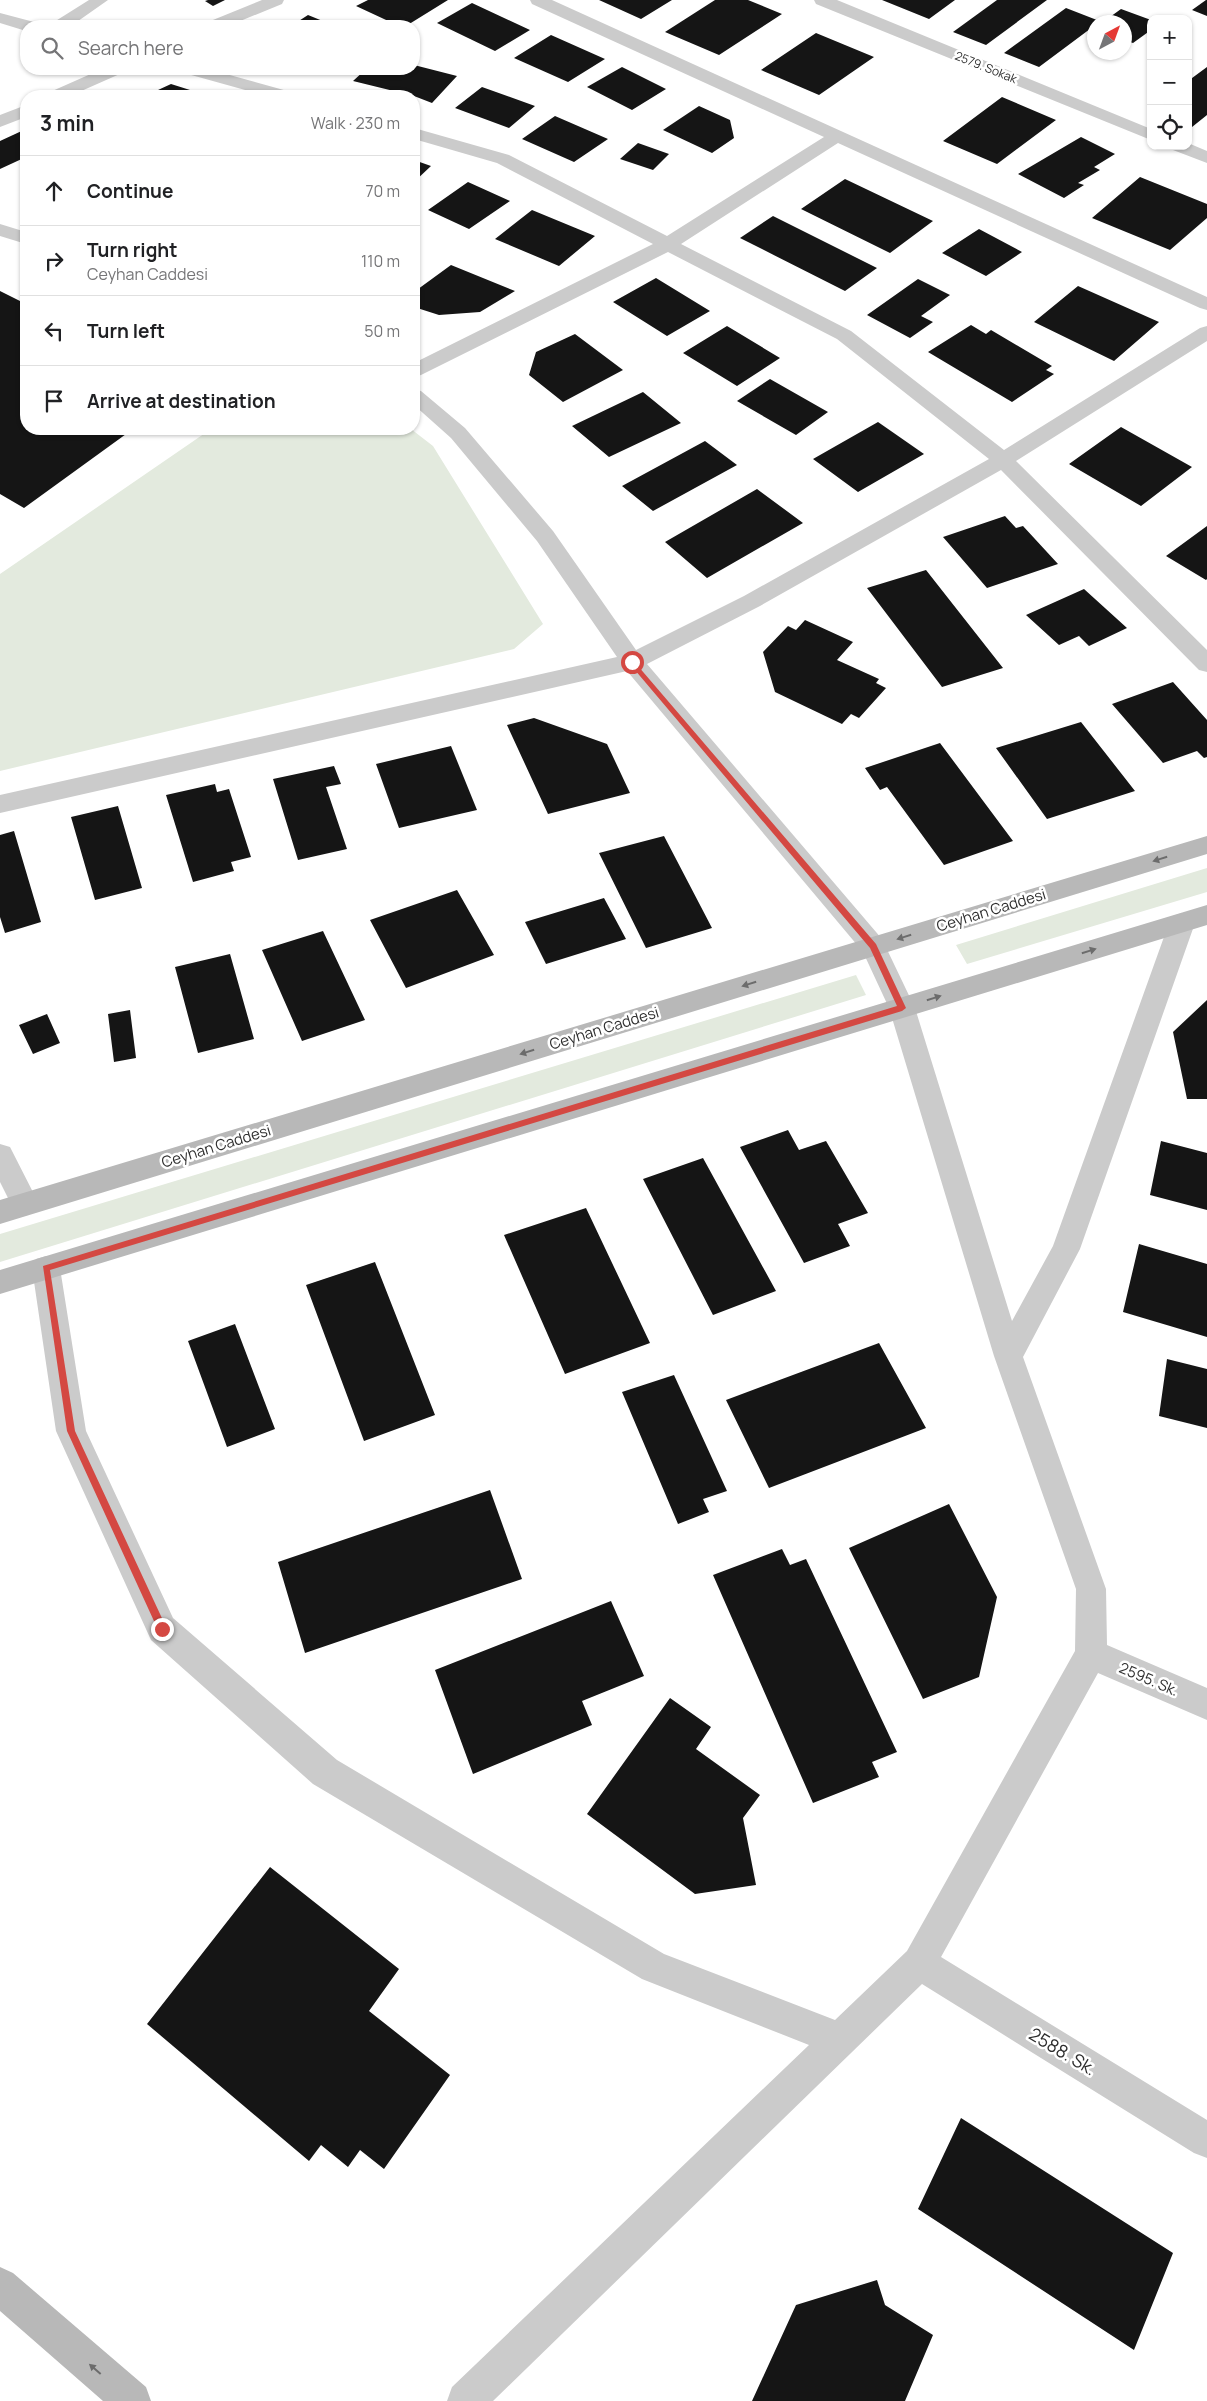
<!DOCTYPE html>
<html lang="en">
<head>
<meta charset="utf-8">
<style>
  body { margin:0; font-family:Manrope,sans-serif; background:#f2f2f2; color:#202124 }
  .controls { position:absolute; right:15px; top:15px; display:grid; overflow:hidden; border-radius:10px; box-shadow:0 1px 4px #0004 }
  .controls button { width:45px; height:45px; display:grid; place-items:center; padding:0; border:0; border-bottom:1px solid #e0e0e0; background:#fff; color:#202124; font:25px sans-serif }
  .compass { position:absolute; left:1087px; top:15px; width:45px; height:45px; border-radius:50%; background:#fff; box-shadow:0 1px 4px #0004; rotate:41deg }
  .stop { position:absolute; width:15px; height:15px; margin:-11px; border:4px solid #d44842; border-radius:50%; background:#fff }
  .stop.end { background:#d44842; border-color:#fff; box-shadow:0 1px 5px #0008 }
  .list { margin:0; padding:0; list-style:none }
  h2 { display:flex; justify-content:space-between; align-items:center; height:65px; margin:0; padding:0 20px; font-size:21px }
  h2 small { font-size:16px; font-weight:400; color:#757577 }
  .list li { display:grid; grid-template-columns:32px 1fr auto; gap:15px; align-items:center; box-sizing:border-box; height:70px; padding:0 20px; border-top:1px solid #e0e0e0 }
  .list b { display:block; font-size:19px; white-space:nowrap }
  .list p { margin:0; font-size:16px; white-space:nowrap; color:#757577 }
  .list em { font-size:16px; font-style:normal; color:#757577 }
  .icon { flex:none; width:28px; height:28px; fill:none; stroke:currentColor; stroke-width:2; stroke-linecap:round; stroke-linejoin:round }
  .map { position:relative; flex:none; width:1207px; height:2401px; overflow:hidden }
  .search { position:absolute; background:#fff; box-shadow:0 1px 4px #0004; left:20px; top:20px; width:400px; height:55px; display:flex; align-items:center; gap:12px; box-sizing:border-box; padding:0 18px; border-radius:20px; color:#757577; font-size:19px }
  .panel { position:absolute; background:#fff; box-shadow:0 1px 4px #0004; left:20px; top:90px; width:400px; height:345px; border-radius:20px }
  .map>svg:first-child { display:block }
  .green { fill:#e3eade }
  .building { fill:#151515 }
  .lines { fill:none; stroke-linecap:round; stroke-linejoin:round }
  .street { fill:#cbcbcb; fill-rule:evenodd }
  .secondary { fill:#b8b8b8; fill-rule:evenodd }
  .oneway { fill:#6c6c6c }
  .route { fill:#d44842 }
  .labels { text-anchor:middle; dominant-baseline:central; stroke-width:5; stroke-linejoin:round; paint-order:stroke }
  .far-street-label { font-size:12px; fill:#2e2e2e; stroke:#fff }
  .street-label { font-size:15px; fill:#2e2e2e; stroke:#fff }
  .near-street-label { font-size:18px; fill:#2e2e2e; stroke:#fff }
</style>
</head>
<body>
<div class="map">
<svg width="1207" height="2401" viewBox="0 0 1207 2401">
  <rect width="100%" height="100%" fill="#fff"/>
  <path class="green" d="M211,429h200l22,17 110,178 -29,25 -514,122v-197z
    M1207,868v24l-240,72 -11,-19z
    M856,975l10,20 -866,267v-28z"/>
  <path class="building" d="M208,0h17l-12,6 -8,-5z
    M368,0h80l-42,26h-7l-43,-20z
    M599,0h73l-31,19z
    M715,0h33l34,14 -63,41 -54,-23z
    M882,0h73l-26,19z
    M997,0h50l-61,45 -33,-13z
    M1207,0v16l-15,-6 14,-10z
    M472,3l58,27 -35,21 -58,-28z
    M1066,8l36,14h-8v4l-55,41 -35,-14z
    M1121,9l30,11v10l-18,13 -9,-3v-18h-21z
    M308,15l27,11h-44z
    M816,33l58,24 -55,38 -58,-25z
    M551,35l54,24 -37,23 -54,-24z
    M414,65l43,11 -25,27 -18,-7 -61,-15 13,-12h48z
    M622,67l44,22 -34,21 -45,-23z
    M1207,67v48l-15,12 -4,-1v-45z
    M171,84l38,12h-64z
    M482,87l53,19 -26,22 -54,-20z
    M1002,97l54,23 -59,44 -54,-23z
    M699,106l31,14 4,18 -22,15 -49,-23z
    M555,116l53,23 -34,23 -52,-23z
    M26,129v28l-26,12v-28z
    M1081,137l34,17 -21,13 6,3 -22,13 6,2 -20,13 -46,-24z
    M638,143l31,11 -16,16 -33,-11z
    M414,160l17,6 -17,16z
    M1140,177l67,27v14l-37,32 -78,-32z
    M845,179l88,42 -43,32 -89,-44z
    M468,182l42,19 -41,28 -41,-19z
    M532,210l63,26 -36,30 -64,-27z
    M773,216l104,52 -32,23 -105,-53z
    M979,229l43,23 -36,24 -44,-23z
    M451,265l64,26 -35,21 -41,3 -25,-8v-15z
    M656,278l54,33 -43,25 -54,-34z
    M918,279l32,16 -29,21 12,6 -23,16 -43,-23z
    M1078,286l81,36 -45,39 -80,-39z
    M0,291l26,13v125h107l-109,79 -24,-14z
    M971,325l15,9 5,-4 61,36 -6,4 8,4 -42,28 -84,-50z
    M727,326l53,32 -43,28 -54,-33z
    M575,334l48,36 -60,32 -34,-27 7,-23z
    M770,379l58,33 -32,23 -59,-34z
    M643,392l38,31 -72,34 -37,-31z
    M878,422l46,32 -66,38 -45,-33z
    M1121,427l71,40 -51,39 -72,-42z
    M705,441l32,24 -84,46 -31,-25z
    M757,489l46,34 -96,55 -42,-36z
    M1005,516l11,12 7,-2 35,38 -71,24 -44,-51z
    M1207,526v53l-1,1 -40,-24z
    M926,570l77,98 -61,19 -75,-99z
    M1084,589l43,39 -38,18 -10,-10 -20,9 -33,-30z
    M805,620l48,22 -16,18 42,19 -3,4 10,5 -27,30 -8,-4 -9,10 -67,-32 -12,-40 25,-26 8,4z
    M1173,682l34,38v37l-3,1 -7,-7 -34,12 -51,-59z
    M534,718l73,26 23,49 -82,21 -41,-89z
    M1081,722l54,69 -88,28 -51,-71z
    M940,743l73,98 -69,24 -57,-78 -7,3 -15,-22z
    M451,746l26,64 -78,18 -23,-64z
    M334,766l7,18 -15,3 21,62 -49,11 -25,-81z
    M215,784l2,8 12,-3 22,68 -20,5 3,9 -41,11 -27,-87z
    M118,806l24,82 -47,12 -24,-83z
    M14,831l27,91 -36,11 -5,-16v-82z
    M664,836l48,92 -66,20 -47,-95z
    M457,890l37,65 -88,33 -36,-68z
    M604,898l22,41 -80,25 -21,-42z
    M323,931l42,89 -63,21 -40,-91z
    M230,954l24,85 -56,14 -23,-86z
    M1207,1000v99h-20l-14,-67z
    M130,1010l6,48 -22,4 -6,-48z
    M47,1014l13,29 -27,11 -14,-29z
    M788,1130l11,20 27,-9 42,72 -30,11 12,22 -46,17 -64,-116z
    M1161,1141l46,12v57l-57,-15z
    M703,1158l73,133 -63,24 -70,-136z
    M586,1208l64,135 -85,31 -61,-139z
    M1139,1244l68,20v73l-84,-25z
    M375,1262l60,153 -71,26 -58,-156z
    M235,1324l40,105 -48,18 -39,-106z
    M879,1343l47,85 -157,60 -43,-88z
    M1167,1359l40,10v59l-48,-12z
    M674,1375l53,116 -24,8 6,13 -31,12 -56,-132z
    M490,1490l32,89 -217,74 -27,-91z
    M949,1504l48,93 -18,80 -56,22 -74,-151z
    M782,1549l8,16 16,-6 91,193 -25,10 7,15 -66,26 -100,-228z
    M611,1601l33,75 -62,25 10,24 -119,49 -38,-104z
    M670,1698l41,29 -15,22 64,46 -17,23 13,67 -61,9 -108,-80z
    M270,1867l129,102 -30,42 81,64 -66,94 -24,-19 -12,17 -27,-22 -12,16 -162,-137z
    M961,2118l212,135 -39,97 -216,-141z
    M877,2280l8,25 48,30 -28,66h-153l44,-96z"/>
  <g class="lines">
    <path class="street" d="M89,0h19l-37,26h-19l2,-4z
      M262,0h22l-2,4 -54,22h-22l2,-4z
      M530,0h22l655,297v13l-7,-2 -362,-165 -157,101 170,87 153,119 196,-122 7,-2v15l-191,120 191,189v22l-8,-2 -198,-200 -241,136 -113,58 235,275 33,69 97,313 41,-75 116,-323 4,-7 9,-3 9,3 4,7 -115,326 -57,108 83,232 1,56 100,43v32l-109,-47 -157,284 266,163v38l-13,-5 -272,-169 -429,417h-46l5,-14 357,-342 -167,-66 -329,-195 -162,-144 -95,-209 -24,-163 4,-9 10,-3 10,3 4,9 26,163 87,187 164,142 327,194 171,66 72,-69 168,-300 1,-62 -82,-233 -105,-348 -26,-56 -236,-281 -627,142v-18l617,-138 -80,-116 -86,-103 -37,-33v-16l7,2 44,37 88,103 83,119 108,-54 245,-137 -152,-120 -169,-87 -247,123 -7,2v-14l239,-119 -156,-81 -83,-24v-11l95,27 158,81 157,-99 -292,-133z
      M814,0h23l314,129v11l-335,-136z
      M0,13l34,9 2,4h-10v5l-26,-8z
      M102,69h23l-3,4 -52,23h-23l3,-4z
      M181,69h27l83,23 3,4h-27l-83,-23z
      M26,105v12l-26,10v-12z
      M1188,143l19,8v12l-34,-13 -3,-4h18z
      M0,224l26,8v12l-26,-8z
      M0,1144l10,3 29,57 -4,8 -10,4 -10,-4 -15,-30z"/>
    <path class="secondary" d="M1207,836v18l-1207,370v-24z
      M1207,905v20l-1207,369v-24z
      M0,2267l13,6 133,114 5,14h-48l-103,-90z"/>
  </g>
  <defs><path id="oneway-solid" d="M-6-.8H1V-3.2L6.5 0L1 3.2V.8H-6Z" transform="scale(1.25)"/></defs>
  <g class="oneway">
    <use href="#oneway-solid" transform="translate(1160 859) rotate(163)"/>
    <use href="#oneway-solid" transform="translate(904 937) rotate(163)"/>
    <use href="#oneway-solid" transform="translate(1089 951) rotate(-17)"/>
    <use href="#oneway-solid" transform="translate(749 984) rotate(163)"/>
    <use href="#oneway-solid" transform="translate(934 998) rotate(-17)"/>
    <use href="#oneway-solid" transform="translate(527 1052) rotate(163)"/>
    <use href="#oneway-solid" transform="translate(95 2369) rotate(-139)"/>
  </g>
  <path class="route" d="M632,659l244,285 30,64 -4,3 -852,259 25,161 92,198 -2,3h-6l-92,-201 -24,-165 854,-260 -27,-58 -241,-285v-3z"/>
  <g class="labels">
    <g class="far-street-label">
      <text transform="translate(986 67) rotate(22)">2579. Sokak</text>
    </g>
    <g class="street-label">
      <text transform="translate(991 910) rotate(-17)">Ceyhan Caddesi</text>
      <text transform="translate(604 1028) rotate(-17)">Ceyhan Caddesi</text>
      <text transform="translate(216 1146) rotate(-17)">Ceyhan Caddesi</text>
      <text transform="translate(1149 1679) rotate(23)">2595. Sk.</text>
    </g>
    <g class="near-street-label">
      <text transform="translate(1063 2051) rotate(31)">2588. Sk.</text>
    </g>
  </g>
</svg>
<div class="controls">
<button>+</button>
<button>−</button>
<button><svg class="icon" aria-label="locate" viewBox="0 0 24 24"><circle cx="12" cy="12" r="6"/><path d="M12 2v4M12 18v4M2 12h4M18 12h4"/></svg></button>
</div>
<svg class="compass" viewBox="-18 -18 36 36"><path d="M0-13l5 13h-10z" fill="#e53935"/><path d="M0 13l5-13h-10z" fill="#757577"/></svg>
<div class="stop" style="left:632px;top:662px"></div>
<div class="stop end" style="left:162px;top:1629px"></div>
<div class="search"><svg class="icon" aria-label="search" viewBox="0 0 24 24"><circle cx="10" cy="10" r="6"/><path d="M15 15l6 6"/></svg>Search here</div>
<section class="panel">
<h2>3 min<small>Walk · 230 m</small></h2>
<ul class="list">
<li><svg class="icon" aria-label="ahead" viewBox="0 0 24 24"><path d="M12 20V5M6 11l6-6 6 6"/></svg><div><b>Continue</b></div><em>70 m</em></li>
<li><svg class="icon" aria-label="right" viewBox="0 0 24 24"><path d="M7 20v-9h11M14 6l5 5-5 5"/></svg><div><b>Turn right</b><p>Ceyhan Caddesi</p></div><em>110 m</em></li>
<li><svg class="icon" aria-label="left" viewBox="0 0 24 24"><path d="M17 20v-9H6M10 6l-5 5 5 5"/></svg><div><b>Turn left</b></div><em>50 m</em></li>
<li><svg class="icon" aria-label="arrive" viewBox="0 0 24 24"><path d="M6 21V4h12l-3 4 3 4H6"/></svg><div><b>Arrive at destination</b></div></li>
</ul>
</section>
</div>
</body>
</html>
